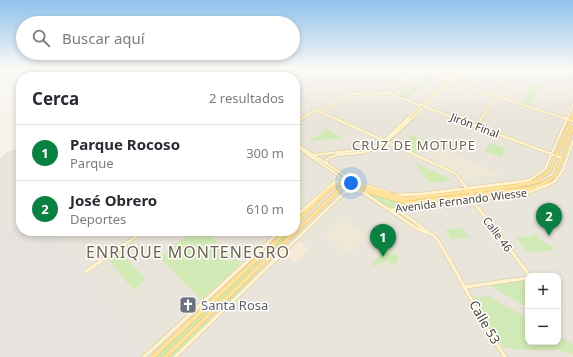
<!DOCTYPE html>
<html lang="es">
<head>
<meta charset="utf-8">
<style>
  body { margin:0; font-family:"Noto Sans",sans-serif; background:#f7f7f7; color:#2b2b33 }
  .controls { position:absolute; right:12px; bottom:12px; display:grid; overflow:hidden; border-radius:8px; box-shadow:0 2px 6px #0003 }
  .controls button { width:36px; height:36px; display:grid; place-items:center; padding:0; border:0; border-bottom:1px solid #e1e1e2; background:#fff; color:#2b2b33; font:20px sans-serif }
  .you { position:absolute; left:351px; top:183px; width:14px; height:14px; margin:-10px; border:3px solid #fff; border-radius:50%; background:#1a73e8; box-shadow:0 0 0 6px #1a73e833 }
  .badge { display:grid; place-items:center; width:26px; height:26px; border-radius:50%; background:#0b8043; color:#fff; font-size:13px; font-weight:700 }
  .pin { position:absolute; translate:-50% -33px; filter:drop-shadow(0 1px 2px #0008) }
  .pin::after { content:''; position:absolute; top:21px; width:14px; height:12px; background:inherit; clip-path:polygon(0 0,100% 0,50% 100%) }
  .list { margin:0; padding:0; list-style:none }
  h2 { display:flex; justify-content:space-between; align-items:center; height:52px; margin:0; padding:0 16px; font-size:17px }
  h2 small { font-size:13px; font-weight:400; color:#7c7c81 }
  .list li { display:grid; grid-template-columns:26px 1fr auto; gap:12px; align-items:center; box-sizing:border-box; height:56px; padding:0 16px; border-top:1px solid #e1e1e2 }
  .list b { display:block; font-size:15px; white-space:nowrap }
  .list p { margin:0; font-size:13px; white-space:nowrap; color:#7c7c81 }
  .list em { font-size:13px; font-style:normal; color:#7c7c81 }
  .icon { flex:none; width:22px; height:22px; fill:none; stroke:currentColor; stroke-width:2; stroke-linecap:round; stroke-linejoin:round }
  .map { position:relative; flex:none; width:573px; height:357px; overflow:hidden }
  .search { position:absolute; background:#fff; box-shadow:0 2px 6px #0003; left:16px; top:16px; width:284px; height:44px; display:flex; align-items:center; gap:10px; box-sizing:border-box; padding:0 14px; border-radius:22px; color:#7c7c81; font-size:15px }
  .panel { position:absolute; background:#fff; box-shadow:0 2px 6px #0003; left:16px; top:72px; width:284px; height:164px; border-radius:16px }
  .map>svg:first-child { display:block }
  .residential { fill:#eae5da; fill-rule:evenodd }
  .commercial { fill:#f7ead8 }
  .industrial { fill:#e6e2dd }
  .education { fill:#efe8d6 }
  .green { fill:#d2eab5 }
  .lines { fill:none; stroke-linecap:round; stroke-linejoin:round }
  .secondary-far3-casing { stroke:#d6c79b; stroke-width:2.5 }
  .secondary-far2-casing { stroke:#d6c79b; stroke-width:3.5 }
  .secondary-far1-casing { stroke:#d6c79b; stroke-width:4 }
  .secondary-casing { stroke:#d6c79b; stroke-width:4.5 }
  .primary-far3-casing { stroke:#e6c16a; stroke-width:2.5 }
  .primary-far2-casing { stroke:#e6c16a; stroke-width:3.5 }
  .primary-far1-casing { stroke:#e6c16a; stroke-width:4.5 }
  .primary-casing { stroke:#e6c16a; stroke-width:5 }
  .secondary-far3 { stroke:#fff3cd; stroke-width:2 }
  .secondary-far2 { stroke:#fff3cd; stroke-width:2.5 }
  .secondary-far1 { stroke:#fff3cd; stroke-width:3 }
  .secondary { stroke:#fff3cd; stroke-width:3.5 }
  .primary-far3 { stroke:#ffe39c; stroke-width:2 }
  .primary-far2 { stroke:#ffe39c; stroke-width:2.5 }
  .primary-far1 { stroke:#ffe39c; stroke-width:3.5 }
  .primary { stroke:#ffe39c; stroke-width:4 }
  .labels { text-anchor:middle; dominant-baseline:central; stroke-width:3; stroke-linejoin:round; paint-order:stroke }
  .street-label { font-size:11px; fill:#4b4439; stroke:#fff }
  .quarter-label { font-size:13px; letter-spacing:1px; fill:#6e6250; stroke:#fff }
  .near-worship-label { font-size:13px; fill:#5b616d; stroke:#fff; text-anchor:start }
  .near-street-label { font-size:13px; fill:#4b4439; stroke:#fff }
  .near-quarter-label { font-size:16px; letter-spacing:1px; fill:#6e6250; stroke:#fff }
</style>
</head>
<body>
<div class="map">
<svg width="573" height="357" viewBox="0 0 573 357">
  <rect width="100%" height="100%" fill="#f6f3ec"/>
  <path class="residential" d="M89,68h67l19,6 -2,2 1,1h-123l-25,-7 53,1z
    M203,68h370v289h-426l-90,-126h238v-154h-107l1,-8zM528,276h30v66h-30z
    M21,148v74l-14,8 -5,-18 -2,2v-55l6,-7z"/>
  <path class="commercial" d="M299,241l10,8 -13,14 -11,-8z"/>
  <path class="industrial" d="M2,212l6,18 13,-8v9h36l90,126h-147v-143z"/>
  <path class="education" d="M440,148l60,26v1l-38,4 -6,-7 -27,-11z
    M295,190l15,9 -13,13 -2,-1z
    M342,219l25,16 -16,20 -27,-18z"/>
  <path class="green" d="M428,75l3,1 -2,3 -24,20 -4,-2z
    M536,82l4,2 -1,2 1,1 -9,15 -4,2 -4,-1 8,-15z
    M326,129l18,9 -34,3z
    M411,135l16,7 -11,12 -16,-8z
    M491,143l15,6 -5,9 -16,-7z
    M418,164l32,15 -1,2 -20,2 -13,-18z
    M366,192l32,10 16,2 1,2 -26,3z
    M463,228l6,9 -18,3 -6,-10z
    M193,231h12l36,32 -40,37 -42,-43z
    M287,233l3,2 -36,32 -1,-2z
    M535,233l8,9 12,5 -2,4 -3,-2 1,1 -22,3 -13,-15 18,-2z
    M385,247l7,4 -3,6 3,-4 7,4 -5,9 -8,-5 -16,7z
    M120,250l26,30 -13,10 -26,-32z
    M250,267l2,4 -39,37 -3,-3z
    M252,275l4,2 -38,36 -2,-1z
    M528,280v28l-39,-23z
    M489,296l36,21 1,-2 2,2v25h30v-7l15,9v10l-13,-4h-38l-19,-3 -30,-50z
    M204,311l3,3 -44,43h-8z
    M207,318l5,2 -38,37h-7z"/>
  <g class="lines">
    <g class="secondary-far3-casing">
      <path id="secondary-far3" d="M562,68l11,3
        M415,70l152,49
        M30,71c37,5 73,4 110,6
        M99,74l3,-2 -2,-4
        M388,93l69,26
        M320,111l30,-17 38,-1 30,-25
        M301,119l14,-9 21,9
        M407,119l54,-51
        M411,119l54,-51
        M481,119l39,-51
        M567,119l6,-15"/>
    </g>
    <g class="secondary-far2-casing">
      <path id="secondary-far2" d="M334,118l121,55 7,9
        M455,118l107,40
        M563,118l10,3
        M295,123l8,-5
        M476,126l6,-8
        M295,143l58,38
        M295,145l18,13
        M314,155l53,-6 14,-5 27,-26
        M314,155l-1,3 25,17 1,3 -4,4
        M327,164l-1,-4c11,-9 29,-4 42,-9 18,-6 30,-20 44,-33
        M523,182l8,-3 14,-10 22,-51
        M554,182l9,-12 10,-29"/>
    </g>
    <g class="secondary-far1-casing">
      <path id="secondary-far1" d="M461,181l7,9
        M333,183l20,-1 34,10
        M470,192l2,3v5l46,60
        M397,195l25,-1 104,-13
        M397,209l31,23
        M390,210l136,-17 22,-8 7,-4
        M295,217l41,-36
        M433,235l5,5 11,20
        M102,260l42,-29
        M249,260l31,-29
        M275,260l69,-67 10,-3 10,3 52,35 17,7"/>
    </g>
    <g class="secondary-casing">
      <path id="secondary" d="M449,259l39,71 17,27
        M517,259l13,17
        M85,272l19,-13
        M465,287l63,-9
        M144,357l106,-98
        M175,357l101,-98"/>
    </g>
    <g class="primary-far3-casing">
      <path id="primary-far3" d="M571,119l2,-4"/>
    </g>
    <g class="primary-far2-casing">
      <path id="primary-far2" d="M534,182l16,-11 22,-53
        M546,182l9,-6 18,-48"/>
    </g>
    <g class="primary-far1-casing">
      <path id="primary-far1" d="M295,223l31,-31 10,-7 7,-2 18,3 46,13 109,-13 22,-5
        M256,260l31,-29
        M266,260l76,-73 14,1 52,15 125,-15 15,-7"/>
    </g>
    <g class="primary-casing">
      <path id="primary" d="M153,357l104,-98
        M165,357l102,-98"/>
    </g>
    <use href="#secondary-far3" class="secondary-far3"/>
    <use href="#secondary-far2" class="secondary-far2"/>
    <use href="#secondary-far1" class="secondary-far1"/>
    <use href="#secondary" class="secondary"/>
    <use href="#primary-far3" class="primary-far3"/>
    <use href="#primary-far2" class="primary-far2"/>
    <use href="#primary-far1" class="primary-far1"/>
    <use href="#primary" class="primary"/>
  </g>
  <linearGradient id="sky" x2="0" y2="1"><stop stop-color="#8fc1ec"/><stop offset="0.58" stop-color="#fbfaf6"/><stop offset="1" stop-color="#fbfaf6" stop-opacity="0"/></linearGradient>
  <rect width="573" height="118" fill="url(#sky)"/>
  <defs>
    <g id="church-square" transform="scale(0.9)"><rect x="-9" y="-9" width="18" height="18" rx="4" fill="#6b7280" stroke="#fff"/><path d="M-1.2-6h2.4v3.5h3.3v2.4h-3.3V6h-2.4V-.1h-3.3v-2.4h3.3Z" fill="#fff"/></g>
  </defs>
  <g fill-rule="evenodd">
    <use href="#church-square" x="188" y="305"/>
  </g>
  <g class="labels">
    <g class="street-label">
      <text transform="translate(475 125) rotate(21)">Jirón Final</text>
      <text transform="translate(461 200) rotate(-7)">Avenida Fernando Wiesse</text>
      <text transform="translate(498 234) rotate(53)">Calle 46</text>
    </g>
    <g class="quarter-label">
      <text x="414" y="145">CRUZ DE MOTUPE</text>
    </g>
    <g class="near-worship-label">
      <text x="201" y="305">Santa Rosa</text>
    </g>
    <g class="near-street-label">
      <text transform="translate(485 322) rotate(60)">Calle 53</text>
    </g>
    <g class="near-quarter-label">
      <text x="188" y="252">ENRIQUE MONTENEGRO</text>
    </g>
  </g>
</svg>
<div class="controls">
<button>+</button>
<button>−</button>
</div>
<div class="you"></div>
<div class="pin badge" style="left:383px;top:257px">1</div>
<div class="pin badge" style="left:549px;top:236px">2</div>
<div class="search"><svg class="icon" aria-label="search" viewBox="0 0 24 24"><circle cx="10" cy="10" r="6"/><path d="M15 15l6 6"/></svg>Buscar aquí</div>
<section class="panel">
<h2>Cerca<small>2 resultados</small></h2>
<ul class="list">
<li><span class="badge">1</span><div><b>Parque Rocoso</b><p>Parque</p></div><em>300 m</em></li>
<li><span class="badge">2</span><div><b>José Obrero</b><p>Deportes</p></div><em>610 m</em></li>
</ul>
</section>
</div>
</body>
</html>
